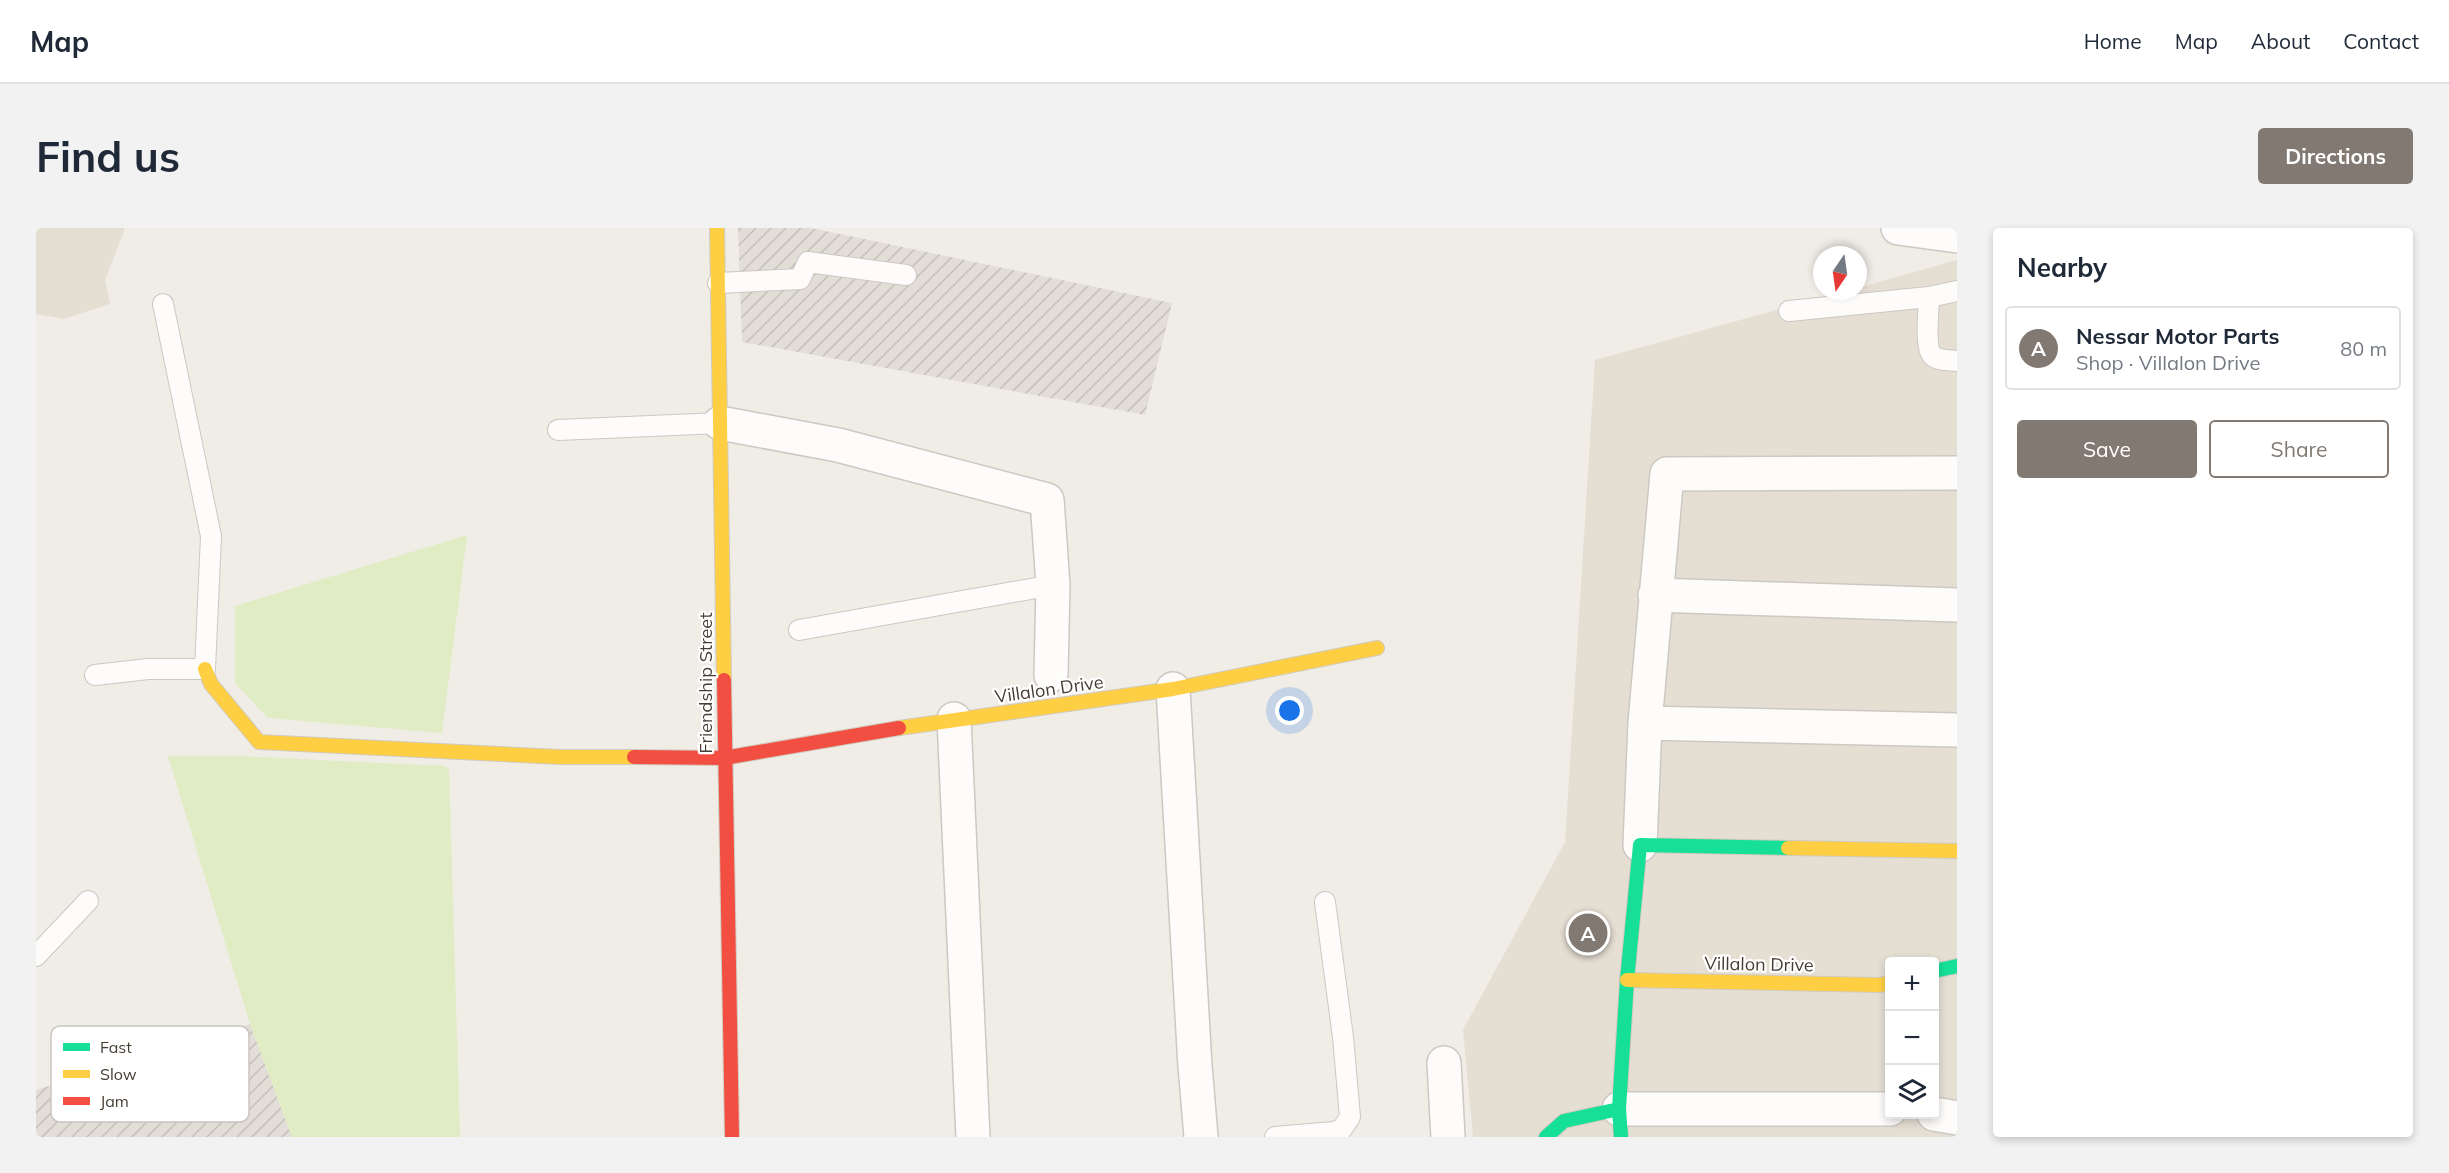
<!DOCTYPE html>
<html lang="en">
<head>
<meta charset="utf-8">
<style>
  body { margin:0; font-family:Mulish,sans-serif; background:#f2f2f3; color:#1f2937 }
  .controls { position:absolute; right:18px; bottom:18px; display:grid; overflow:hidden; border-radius:6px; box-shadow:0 3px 9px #0003 }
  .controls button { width:54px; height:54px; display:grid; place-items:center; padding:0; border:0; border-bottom:2px solid #e0e1e3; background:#fff; color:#1f2937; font:30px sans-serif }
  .compass { position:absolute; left:1777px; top:18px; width:54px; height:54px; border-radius:50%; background:#fff; box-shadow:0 3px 9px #0003; rotate:193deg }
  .you { position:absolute; left:1254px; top:483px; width:21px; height:21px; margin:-15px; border:4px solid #fff; border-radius:50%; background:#1a73e8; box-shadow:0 0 0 9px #1a73e833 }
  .badge { display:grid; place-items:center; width:39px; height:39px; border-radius:50%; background:#827a72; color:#fff; font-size:20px; font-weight:700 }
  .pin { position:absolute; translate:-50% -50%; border:3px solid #fff; box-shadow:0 2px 6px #0006 }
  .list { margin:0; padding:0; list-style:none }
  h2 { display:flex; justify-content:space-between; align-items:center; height:78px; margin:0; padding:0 24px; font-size:26px }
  h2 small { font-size:20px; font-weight:400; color:#747a83 }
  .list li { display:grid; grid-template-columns:39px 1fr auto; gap:18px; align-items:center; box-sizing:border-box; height:84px; margin:0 12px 12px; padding:0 12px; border:2px solid #e0e1e3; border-radius:6px }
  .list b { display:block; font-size:22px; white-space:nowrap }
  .list p { margin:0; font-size:20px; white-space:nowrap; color:#747a83 }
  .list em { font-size:20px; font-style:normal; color:#747a83 }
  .actions { display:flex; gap:12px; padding:18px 24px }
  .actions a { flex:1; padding:14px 0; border:2px solid #827a72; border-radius:6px; text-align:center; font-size:21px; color:#827a72 }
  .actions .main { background:#827a72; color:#fff }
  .icon { flex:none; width:33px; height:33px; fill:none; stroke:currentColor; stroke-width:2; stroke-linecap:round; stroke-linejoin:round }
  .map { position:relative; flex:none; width:1921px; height:909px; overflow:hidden; border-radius:6px }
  header { display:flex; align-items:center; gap:36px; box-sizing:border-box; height:84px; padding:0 30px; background:#fff; border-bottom:2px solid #e0e1e3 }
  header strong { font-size:28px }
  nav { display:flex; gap:33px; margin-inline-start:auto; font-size:21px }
  .intro { display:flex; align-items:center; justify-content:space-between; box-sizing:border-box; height:144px; padding:0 36px }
  h1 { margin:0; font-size:42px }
  .button { padding:15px 27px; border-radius:6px; background:#827a72; color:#fff; font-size:21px; font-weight:700 }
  main { display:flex; gap:36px; padding:0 36px }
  aside { flex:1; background:#fff; border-radius:6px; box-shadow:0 3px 9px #0003 }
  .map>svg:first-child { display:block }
  .residential { fill:#e5ded3; fill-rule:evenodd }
  .industrial { fill:url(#industrial-furrows) }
  .grass { fill:#e0ecc3 }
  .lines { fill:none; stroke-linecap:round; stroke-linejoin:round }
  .lane-casing { stroke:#ccc8c2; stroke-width:22 }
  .street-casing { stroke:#ccc8c2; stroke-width:36 }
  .fast-casing { stroke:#d1cabe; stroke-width:16 }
  .slow-casing { stroke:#d1cabe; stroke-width:16 }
  .jam-casing { stroke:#d1cabe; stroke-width:16 }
  .lane { stroke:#fdfcfb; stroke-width:20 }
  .street { stroke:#fdfcfb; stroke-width:33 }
  .fast { stroke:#16e098; stroke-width:14 }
  .slow { stroke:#ffcf43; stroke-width:14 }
  .jam { stroke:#f24e42; stroke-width:14 }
  .labels { text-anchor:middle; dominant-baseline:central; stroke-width:4.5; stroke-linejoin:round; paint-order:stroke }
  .street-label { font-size:18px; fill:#463d33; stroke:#fff }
  .key { fill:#fff; stroke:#c8c5c2; stroke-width:1.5 }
  .key-label { font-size:16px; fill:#463d33 }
</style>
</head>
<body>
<header>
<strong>Map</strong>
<nav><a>Home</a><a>Map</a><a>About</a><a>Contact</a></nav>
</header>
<div class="intro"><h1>Find us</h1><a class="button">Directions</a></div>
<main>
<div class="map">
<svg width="1921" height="909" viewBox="0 0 1921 909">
  <defs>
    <pattern id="industrial-furrows" width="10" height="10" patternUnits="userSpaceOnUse" patternTransform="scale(1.5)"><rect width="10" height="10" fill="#e3ddd7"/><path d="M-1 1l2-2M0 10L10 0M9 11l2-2" fill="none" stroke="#c4bfb9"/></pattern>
  </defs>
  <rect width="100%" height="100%" fill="#f0ece6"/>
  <path class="residential" d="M0,0h89l-20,52 5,24 -46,15 -28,-5z
    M1921,32v877h-484l-10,-107 102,-188 30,-482 250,-69h13v-3zM1854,734h44v152h-44z"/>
  <path class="industrial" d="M702,0h73l361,75 -27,112 -403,-73z
    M214,796l42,113h-256v-47z"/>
  <path class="grass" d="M431,307l-25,198 -174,-15 -33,-35v-77z
    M132,528h72l203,10 6,3 11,368h-168l-42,-113z"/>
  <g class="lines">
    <g class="lane-casing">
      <path id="lane" d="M682,55l82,-4 8,-17 98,13
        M1893,69c0,12 -5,51 4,59 6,5 17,4 24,5
        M1753,83l140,-14 28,-6
        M522,202l162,-7
        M763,402l254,-45
        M59,447l53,-6h57l6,-133 -48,-232
        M0,728l52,-55
        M1239,909l59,-5 8,-3 8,-12 -7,-80 -18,-135"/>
    </g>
    <g class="street-casing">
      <path id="street" d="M1862,0l59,8
        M684,195l118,22 209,55 6,85 -2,90
        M1619,367l302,10
        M1137,461l22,377 6,71
        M918,491l19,418
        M1609,495l312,7
        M1604,617l5,-122 22,-249 290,-1
        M1408,835l4,74
        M1583,881h271
        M1898,886l23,4"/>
    </g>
    <g class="fast-casing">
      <path id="fast" d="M1898,743l23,-5
        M1510,909l18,-16 55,-12
        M1585,909l-2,-28 8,-129 13,-135 148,3"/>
    </g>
    <g class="slow-casing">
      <path id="slow" d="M681,0l7,452
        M169,441l6,15 48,58 301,15h74
        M863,500l274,-39 204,-41
        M1752,620l169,3
        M1591,752l253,5 10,-2"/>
    </g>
    <g class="jam-casing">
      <path id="jam" d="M688,452l8,457
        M598,529l90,1 175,-30"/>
    </g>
    <use href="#lane" class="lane"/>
    <use href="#street" class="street"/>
    <use href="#fast" class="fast"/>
    <use href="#slow" class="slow"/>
    <use href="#jam" class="jam"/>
  </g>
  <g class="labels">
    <g class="street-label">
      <text transform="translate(669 455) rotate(-90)">Friendship Street</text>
      <text transform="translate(1013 461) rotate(-8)">Villalon Drive</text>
      <text transform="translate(1723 736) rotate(1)">Villalon Drive</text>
    </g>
  </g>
  <rect x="15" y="798" width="198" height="96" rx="9" class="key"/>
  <rect x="27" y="815" width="27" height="8" fill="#16e098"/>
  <rect x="27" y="842" width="27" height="8" fill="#ffcf43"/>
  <rect x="27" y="869" width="27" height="8" fill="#f24e42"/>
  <g class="key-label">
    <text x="64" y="825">Fast</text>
    <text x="64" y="852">Slow</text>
    <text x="64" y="879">Jam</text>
  </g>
</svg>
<div class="controls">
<button>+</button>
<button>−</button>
<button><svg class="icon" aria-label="layers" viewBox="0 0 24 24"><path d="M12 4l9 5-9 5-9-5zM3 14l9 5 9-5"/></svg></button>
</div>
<svg class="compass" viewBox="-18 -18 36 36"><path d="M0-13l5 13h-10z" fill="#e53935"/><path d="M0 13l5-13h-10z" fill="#747a83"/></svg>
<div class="you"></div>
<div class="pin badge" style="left:1552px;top:705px">A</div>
</div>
<aside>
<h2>Nearby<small></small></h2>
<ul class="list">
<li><span class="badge">A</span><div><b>Nessar Motor Parts</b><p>Shop · Villalon Drive</p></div><em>80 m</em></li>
</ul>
<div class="actions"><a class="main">Save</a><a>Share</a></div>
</aside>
</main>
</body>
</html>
